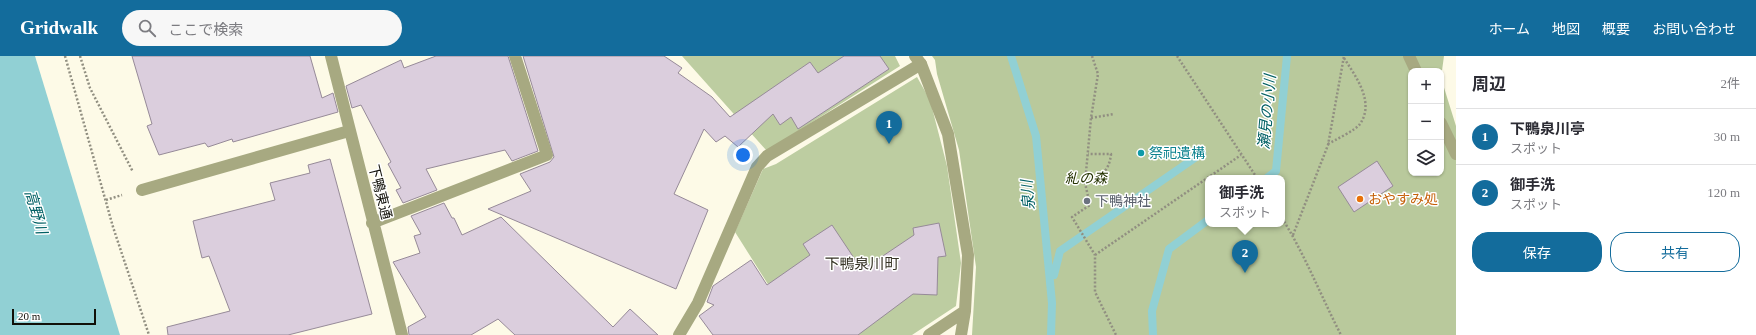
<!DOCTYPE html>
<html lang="ja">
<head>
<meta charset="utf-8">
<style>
  body { margin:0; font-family:"Times New Roman","Noto Sans JP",serif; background:#f7f7f7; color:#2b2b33 }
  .controls { position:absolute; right:12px; top:12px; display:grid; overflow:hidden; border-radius:8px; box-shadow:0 1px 3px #0004 }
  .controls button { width:36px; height:36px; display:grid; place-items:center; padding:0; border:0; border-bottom:1px solid #e1e1e2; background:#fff; color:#2b2b33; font:20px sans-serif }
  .scale { position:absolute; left:12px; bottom:10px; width:84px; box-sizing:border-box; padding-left:4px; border:2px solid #111009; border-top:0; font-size:11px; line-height:14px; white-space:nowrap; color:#111009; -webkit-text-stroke:3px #fff; paint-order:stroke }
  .you { position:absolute; left:743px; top:99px; width:14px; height:14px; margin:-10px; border:3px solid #fff; border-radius:50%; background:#1a73e8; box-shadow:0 0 0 6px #1a73e833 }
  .badge { display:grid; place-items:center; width:26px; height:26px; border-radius:50%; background:#136c9c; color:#fff; font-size:13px; font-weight:700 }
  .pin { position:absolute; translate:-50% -33px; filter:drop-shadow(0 1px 2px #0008) }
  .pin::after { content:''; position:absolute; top:21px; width:14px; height:12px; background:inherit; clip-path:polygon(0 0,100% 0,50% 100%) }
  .popup { position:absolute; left:1205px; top:119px; width:80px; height:52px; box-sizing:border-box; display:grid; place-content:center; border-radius:8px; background:#fff; filter:drop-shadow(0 1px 3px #0005); font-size:13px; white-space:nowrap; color:#7c7c81 }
  .popup b { font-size:15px; color:#2b2b33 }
  .popup::after { content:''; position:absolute; left:50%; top:100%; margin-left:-8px; border:8px solid transparent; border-top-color:#fff }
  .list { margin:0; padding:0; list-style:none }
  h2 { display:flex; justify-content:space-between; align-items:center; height:52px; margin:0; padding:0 16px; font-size:17px }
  h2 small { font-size:13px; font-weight:400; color:#7c7c81 }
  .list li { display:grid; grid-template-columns:26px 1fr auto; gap:12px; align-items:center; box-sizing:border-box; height:56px; padding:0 16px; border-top:1px solid #e1e1e2 }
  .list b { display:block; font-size:15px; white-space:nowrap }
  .list p { margin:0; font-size:13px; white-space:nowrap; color:#7c7c81 }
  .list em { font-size:13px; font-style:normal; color:#7c7c81 }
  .actions { display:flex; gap:8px; padding:12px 16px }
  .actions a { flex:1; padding:9px 0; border:1px solid #136c9c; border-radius:16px; text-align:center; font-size:14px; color:#136c9c }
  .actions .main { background:#136c9c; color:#fff }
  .icon { flex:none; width:22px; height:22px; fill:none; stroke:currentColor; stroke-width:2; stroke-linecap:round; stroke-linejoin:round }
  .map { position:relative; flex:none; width:1456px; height:279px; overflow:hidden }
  header { display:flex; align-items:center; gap:24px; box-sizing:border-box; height:56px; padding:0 20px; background:#136c9c; color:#fff }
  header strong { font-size:19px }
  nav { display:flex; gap:22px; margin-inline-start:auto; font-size:14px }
  .search { width:280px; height:36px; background:#f7f7f7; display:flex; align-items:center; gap:10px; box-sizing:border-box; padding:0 14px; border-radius:22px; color:#7c7c81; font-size:15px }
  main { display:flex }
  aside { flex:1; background:#fff }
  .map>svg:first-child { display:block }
  .green { fill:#bdcda1 }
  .forest { fill:#b9c99c; fill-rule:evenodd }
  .water { fill:#91d0d4 }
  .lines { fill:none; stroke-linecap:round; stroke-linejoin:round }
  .stream { stroke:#91d0d4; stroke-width:8 }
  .building { fill:#dbcedd; stroke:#968a98 }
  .path { stroke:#918f81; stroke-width:2.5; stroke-dasharray:2 2; stroke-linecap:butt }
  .lane { stroke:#a7a981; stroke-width:12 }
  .street { stroke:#a7a981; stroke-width:12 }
  .culture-dot { fill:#0f9aa8; stroke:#fff; stroke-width:1.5 }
  .food-dot { fill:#e8710a; stroke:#fff; stroke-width:1.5 }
  .worship-dot { fill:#6b7280; stroke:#fff; stroke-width:1.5 }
  .labels { text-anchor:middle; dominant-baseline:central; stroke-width:3; stroke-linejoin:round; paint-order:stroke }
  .culture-label { font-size:14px; fill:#0d838f; stroke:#fff; text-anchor:start }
  .park-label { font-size:14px; font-style:italic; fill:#243200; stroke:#fff }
  .street-label { font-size:14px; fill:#111009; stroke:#fff }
  .food-label { font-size:14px; fill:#c56008; stroke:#fff; text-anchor:start }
  .worship-label { font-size:14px; fill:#5b616d; stroke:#fff; text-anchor:start }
  .water-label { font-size:15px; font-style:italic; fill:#006064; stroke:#fff }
  .neighbourhood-label { font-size:15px; fill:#363325; stroke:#fff }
</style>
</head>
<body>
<header>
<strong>Gridwalk</strong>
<div class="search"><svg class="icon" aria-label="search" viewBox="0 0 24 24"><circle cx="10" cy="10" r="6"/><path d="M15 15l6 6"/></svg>ここで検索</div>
<nav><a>ホーム</a><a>地図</a><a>概要</a><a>お問い合わせ</a></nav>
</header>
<main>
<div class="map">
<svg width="1456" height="279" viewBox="0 0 1456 279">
  <rect width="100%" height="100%" fill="#fdfae7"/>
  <path class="green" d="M682,0h213l5,10 -133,85z
    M917,21l13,23 17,66 14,97 -5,43 -44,29h-112l-65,-103 28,-63 13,-5z"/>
  <path class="forest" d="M932,0h512l-3,22 15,48v209h-484l4,-68 -17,-117 -22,-76 -2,-14zM1411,15h30v102h-30zM1208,122h74v46h-74z"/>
  <path class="water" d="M0,0h35l85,279h-120z"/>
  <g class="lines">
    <path class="stream" d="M1011,0l25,80 16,167 -1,32
      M1267,122l9,-7 11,-115
      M1054,219l6,-24 142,-98
      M1153,279l-1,-24 17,-62 39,-29"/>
  </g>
  <path class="building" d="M132,0h178l12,42 11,-5 5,19 -105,30 -1,-3 -24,8 -3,-4 -46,12 -12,-29 5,-2z
    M436,0h72l30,95 -26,10 -7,-11 -79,19 11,21 -34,13 -7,-13 5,-2 -13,-24 3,-2 -30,-57 -9,3 -6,-22 55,-26 3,8z
    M523,0h141l18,12 -4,5 34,24 18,20 80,-55 8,11 26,-17h36l9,13 -91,60 -7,-12 -11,8 -7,-11 -35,33 -13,-11 -9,6 -12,-13 -30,65 34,16 -32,79 -188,-80 43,-18 -11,-17 30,-12 4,-5z
    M330,103l42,155 -84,21h-120l-1,-8 63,-16 -21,-55 -7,2 -9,-37 82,-21 -5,-17 40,-10 -2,-8z
    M1377,105l16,25 -39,26 -16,-25z
    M444,147l8,15h2l8,17 39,-18 112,110 17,-18 28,26h-143l-17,-16 -27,16h-62l-1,-8 18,-10 -33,-55 27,-9 -6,-17 7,-2 -10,-18z
    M939,167l7,33 -8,1 -1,38 -24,-1 -55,41h-145l-14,-19 15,-11 -7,-3 6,-16 38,-26 16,25 43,-30 -7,-11 29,-19 30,45 52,-35 -1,-7z"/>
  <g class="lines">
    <path class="path" d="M65,0l48,171 36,108
      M80,0l10,32 43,84
      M1092,0l6,18 -7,44 -6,65 5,22 -18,12 23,38v37l21,43
      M1177,0l80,122
      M1091,62l23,-4
      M1328,88c7,-4 28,-14 32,-20 15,-22 -4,-47 -16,-66
      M1085,127c16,-7 24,-11 26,-29h-23
      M106,144l16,-5
      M1282,162c23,37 39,78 59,117
      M1293,179l35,-90 16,-89
      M1095,199l146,-100"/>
    <path class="lane" d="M1409,0l7,15
      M921,8l27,70 20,121 -3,56 -4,24
      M1441,67l15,31
      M142,134l207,-59
      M929,279l36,-24"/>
    <path class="street" d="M331,0l71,279
      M372,167l175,-68 -32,-99
      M679,279l19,-32 59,-136 10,-11 154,-92 -6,-8"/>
  </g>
  <circle class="culture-dot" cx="1141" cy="97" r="4"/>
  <circle class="food-dot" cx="1360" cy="143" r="4"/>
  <circle class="worship-dot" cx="1087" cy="145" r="4"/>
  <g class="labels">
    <g class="culture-label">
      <text x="1149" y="97">祭祀遺構</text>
    </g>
    <g class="park-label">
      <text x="1086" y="122">糺の森</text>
    </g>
    <g class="street-label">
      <text transform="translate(380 136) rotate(76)">下鴨東通</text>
    </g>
    <g class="food-label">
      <text x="1368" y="143">おやすみ処</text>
    </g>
    <g class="worship-label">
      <text x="1095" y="145">下鴨神社</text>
    </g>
    <g class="water-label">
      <text transform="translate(1267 56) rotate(-85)">瀬見の小川</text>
      <text transform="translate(1028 139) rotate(-95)">泉川</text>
      <text transform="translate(36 156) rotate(74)">高野川</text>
    </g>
    <g class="neighbourhood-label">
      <text x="862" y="208">下鴨泉川町</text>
    </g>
  </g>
</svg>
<div class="controls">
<button>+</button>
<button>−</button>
<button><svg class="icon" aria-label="layers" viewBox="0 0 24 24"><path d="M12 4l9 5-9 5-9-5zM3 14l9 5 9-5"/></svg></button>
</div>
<div class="scale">20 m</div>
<div class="you"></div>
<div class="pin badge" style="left:889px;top:88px">1</div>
<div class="pin badge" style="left:1245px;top:217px">2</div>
<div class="popup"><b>御手洗</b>スポット</div>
</div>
<aside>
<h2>周辺<small>2件</small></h2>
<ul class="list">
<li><span class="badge">1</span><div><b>下鴨泉川亭</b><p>スポット</p></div><em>30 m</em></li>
<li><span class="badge">2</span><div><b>御手洗</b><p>スポット</p></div><em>120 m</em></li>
</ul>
<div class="actions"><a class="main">保存</a><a>共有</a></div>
</aside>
</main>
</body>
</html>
